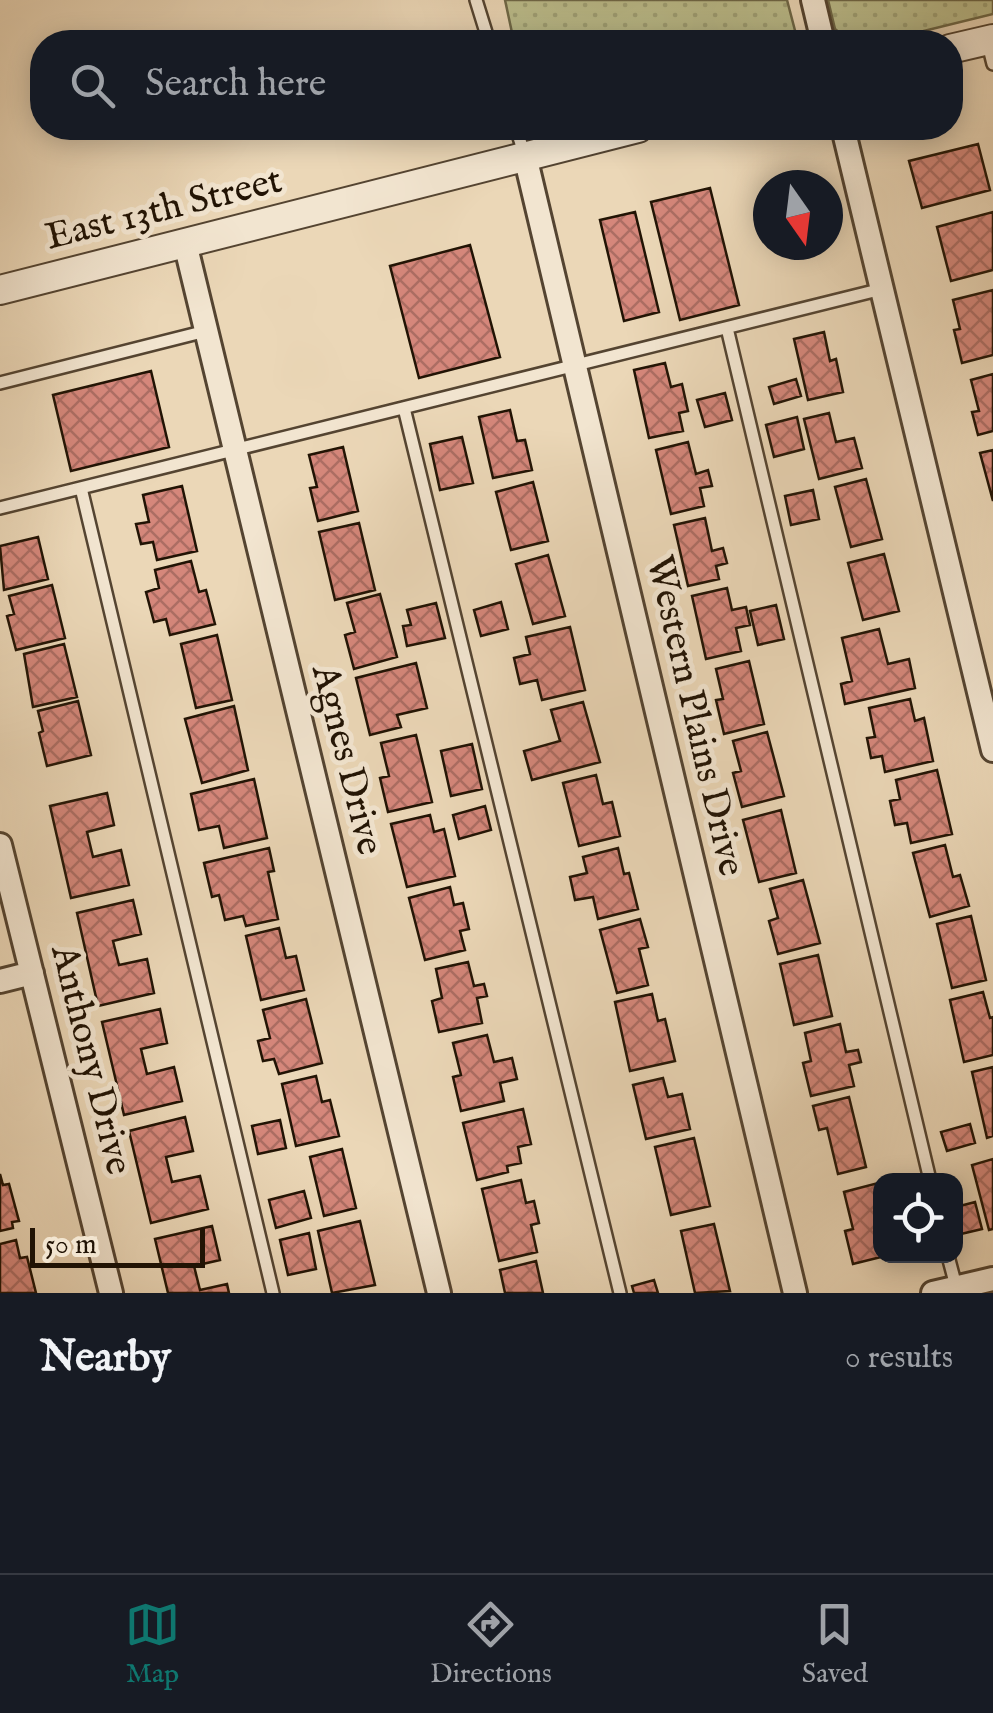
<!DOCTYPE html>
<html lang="en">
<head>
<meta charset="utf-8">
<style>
  body { margin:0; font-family:"IM FELL English",serif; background:#242831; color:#f1f3f6 }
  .controls { position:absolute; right:30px; bottom:30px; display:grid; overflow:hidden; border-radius:20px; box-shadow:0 5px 25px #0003 }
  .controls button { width:90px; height:90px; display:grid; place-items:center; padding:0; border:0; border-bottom:2px solid #363941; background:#171b24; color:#f1f3f6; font:50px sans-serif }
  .compass { position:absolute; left:753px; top:170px; width:90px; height:90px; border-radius:50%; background:#171b24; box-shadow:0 5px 25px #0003; rotate:166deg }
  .scale { position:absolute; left:30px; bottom:25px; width:175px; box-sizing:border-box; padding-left:10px; border:5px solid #211304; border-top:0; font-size:28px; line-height:35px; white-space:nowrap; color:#211304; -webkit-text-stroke:8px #f2e5d0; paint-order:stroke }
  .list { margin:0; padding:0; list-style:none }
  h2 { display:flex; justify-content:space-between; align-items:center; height:130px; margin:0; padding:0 40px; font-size:42px }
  h2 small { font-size:32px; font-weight:400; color:#9ea1a6 }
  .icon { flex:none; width:55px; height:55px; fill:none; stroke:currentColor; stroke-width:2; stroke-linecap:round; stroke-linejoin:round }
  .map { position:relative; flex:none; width:993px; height:1293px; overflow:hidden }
  .search { position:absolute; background:#171b24; box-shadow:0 5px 25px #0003; left:30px; right:30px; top:30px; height:110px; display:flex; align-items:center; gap:25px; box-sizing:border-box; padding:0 35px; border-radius:40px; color:#9ea1a6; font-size:38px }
  .sheet { height:280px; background:#171b24 }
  nav { display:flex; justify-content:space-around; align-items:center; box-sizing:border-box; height:140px; border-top:2px solid #363941; background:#171b24; font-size:28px; color:#9ea1a6 }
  nav a { display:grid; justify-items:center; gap:5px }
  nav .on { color:#0f766e }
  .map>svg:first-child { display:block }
  .grass { fill:url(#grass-dots); stroke:#6e6848; stroke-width:2.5 }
  .building { fill:url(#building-cross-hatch); stroke:#211304; stroke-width:2.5 }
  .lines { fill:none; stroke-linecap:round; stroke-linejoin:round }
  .service-casing { stroke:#544431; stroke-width:16 }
  .minor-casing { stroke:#544431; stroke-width:28 }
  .tertiary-casing { stroke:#544431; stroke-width:32 }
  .service { stroke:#f2e5d0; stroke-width:11 }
  .minor { stroke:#f2e5d0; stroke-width:22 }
  .tertiary { stroke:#f2e5d0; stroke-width:28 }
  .labels { text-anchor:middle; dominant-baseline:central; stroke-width:10; stroke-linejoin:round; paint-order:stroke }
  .street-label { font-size:38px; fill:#211304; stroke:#f2e5d0 }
</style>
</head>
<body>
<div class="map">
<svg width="993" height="1293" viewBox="0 0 993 1293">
  <defs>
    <pattern id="grass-dots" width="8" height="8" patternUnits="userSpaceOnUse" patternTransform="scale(2.5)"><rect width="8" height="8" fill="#bbbd8c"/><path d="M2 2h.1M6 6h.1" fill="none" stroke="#a0a277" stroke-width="1.8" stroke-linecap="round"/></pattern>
    <pattern id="building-cross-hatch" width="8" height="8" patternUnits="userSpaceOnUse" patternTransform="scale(2.5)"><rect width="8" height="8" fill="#d5877b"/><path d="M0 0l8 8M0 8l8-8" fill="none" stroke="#ac6d63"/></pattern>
  </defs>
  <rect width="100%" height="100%" fill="#ebd7b7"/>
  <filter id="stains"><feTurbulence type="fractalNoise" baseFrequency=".002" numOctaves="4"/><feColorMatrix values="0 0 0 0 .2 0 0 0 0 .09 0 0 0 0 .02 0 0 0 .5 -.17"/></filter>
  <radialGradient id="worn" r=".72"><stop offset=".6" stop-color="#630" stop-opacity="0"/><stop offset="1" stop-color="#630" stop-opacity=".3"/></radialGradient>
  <path class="grass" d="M505,0h282l11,42h-284z
    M828,0h165v14l-114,28h-29l-15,-13z"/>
  <path class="building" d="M978,144l12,46 -68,18 -13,-47z
    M710,188l29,117 -59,15 -29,-118z
    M635,212l24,100 -35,9 -24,-101z
    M993,212v58l-42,11 -14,-54z
    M470,245l30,112 -81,21 -29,-112z
    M993,290v65l-31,8 -8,-33 6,-1 -7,-29z
    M824,332l6,29 6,-2 7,33 -35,8 -14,-61z
    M665,363l6,24 11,-3 6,27 -9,2 4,18 -34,7 -15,-68z
    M151,371l18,76 -98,24 -18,-76z
    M993,374v57l-15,4 -6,-23 7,-1 -8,-31z
    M796,379l5,17 -27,8 -5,-17z
    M725,393l7,27 -27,7 -8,-27z
    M510,410l7,31 8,-1 7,30 -39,8 -14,-61z
    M829,413l7,29 18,-4 8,30 -43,11 -15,-60z
    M797,417l7,32 -30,8 -8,-32z
    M462,437l11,46 -33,7 -10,-46z
    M688,442l8,32 12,-4 4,16 -12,2 4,18 -33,8 -15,-64z
    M343,447l15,64 -40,10 -8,-33 7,-1 -8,-32z
    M993,450v51l-13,-48z
    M866,479l16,60 -31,8 -16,-60z
    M533,482l15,59 -37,9 -15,-58z
    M182,486l15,65 -40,9 -4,-18 -12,2 -5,-20 13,-2 -6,-27z
    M813,490l6,29 -28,6 -6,-29z
    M705,518l7,33 11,-3 4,15 -11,3 3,13 -31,7 -14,-61z
    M359,523l16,67 -40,10 -16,-68z
    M38,537l10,42 -44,11 -4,-44z
    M884,554l15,57 -36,9 -15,-57z
    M548,555l17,61 -32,8 -17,-60z
    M191,561l8,31 7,-2 9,34 -45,11 -4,-16 -12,3 -8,-30 13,-4 -4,-18z
    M52,585l13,53 -49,12 -9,-34 7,-2 -5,-18z
    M727,588l5,22 14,-3 4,18 -14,3 5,23 -35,8 -14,-63z
    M380,594l17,63 -43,12 -9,-34 10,-3 -8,-29z
    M501,602l7,27 -27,7 -7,-26z
    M436,603l9,35 -38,8 -4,-20 8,-1 -4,-15z
    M776,605l8,34 -26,6 -8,-34z
    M570,627l15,63 -43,10 -5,-20 -17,4 -6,-26 16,-4 -4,-17z
    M879,629l9,35 21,-5 6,29 -70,16 -4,-20 11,-3 -10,-43z
    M217,635l15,65 -36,8 -15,-64z
    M64,644l13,53 -44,10 -9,-53z
    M749,661l15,63 -40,10 -8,-34 7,-1 -7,-30z
    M416,663l11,45 -30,7 4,12 -31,8 -14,-57z
    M910,699l5,22 9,-3 9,43 -48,11 -3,-16 -11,2 -4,-20 8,-1 -6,-29z
    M78,701l13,54 -44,11 -8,-33 4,-2 -5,-20z
    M583,702l17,60 -68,18 -8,-29 36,-10 -9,-31z
    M234,706l14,64 -46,13 -17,-64z
    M767,732l17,64 -42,11 -9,-34 8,-2 -8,-30z
    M416,735l16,67 -44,10 -8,-34 9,-2 -8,-33z
    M472,744l10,45 -31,7 -10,-45z
    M937,770l15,64 -41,9 -4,-20 -12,2 -5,-24 10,-2 -4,-19z
    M596,775l7,29 9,-2 8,34 -41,10 -16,-63z
    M254,779l13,59 -43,10 -5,-22 -20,4 -8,-36z
    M107,793l7,32 -27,7 6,25 28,-7 8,35 -58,13 -21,-92z
    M485,806l6,24 -32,9 -6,-24z
    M781,810l15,63 -37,9 -16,-62z
    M430,815l4,17 10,-3 11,47 -48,11 -16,-63z
    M945,845l8,32 7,-2 9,31 -39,11 -17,-64z
    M269,848l5,23 -6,1 10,47 -32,7 -3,-10 -18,4 -6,-25 -7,2 -8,-34z
    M618,848l6,26 5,-1 9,36 -40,10 -5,-22 -18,3 -5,-23 17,-4 -4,-16z
    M803,880l17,63 -42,11 -9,-33 9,-3 -8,-29z
    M450,887l4,18 9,-2 6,26 -9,2 5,19 -40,10 -16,-62z
    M133,900l8,34 -28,7 6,24 28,-6 7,34 -56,13 -21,-93z
    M971,916l15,64 -34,8 -15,-64z
    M640,919l8,28 -9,2 9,36 -31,8 -17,-63z
    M279,928l7,30 10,-2 8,34 -43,10 -15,-64z
    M818,955l14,61 -38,9 -14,-61z
    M468,962l6,24 10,-2 3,12 -10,2 5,25 -43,9 -7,-31 10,-3 -6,-29z
    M983,992l7,26 3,-1v38l-29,7 -14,-62z
    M652,994l6,27 7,-2 10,42 -45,10 -15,-69z
    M306,999l16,64 -43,11 -5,-15 -11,2 -5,-20 12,-3 -7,-28z
    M160,1009l7,34 -26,6 6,25 27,-7 8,34 -58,14 -22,-93z
    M840,1024l6,28 12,-2 3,12 -12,3 5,21 -43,10 -8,-33 8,-2 -6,-28z
    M487,1035l7,27 18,-4 5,21 -17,4 4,18 -43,10 -8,-34 8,-2 -8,-32z
    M993,1067v69l-6,2 -15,-66z
    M316,1076l6,26 8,-2 9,36 -43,10 -14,-62z
    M663,1078l5,19 14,-3 8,35 -44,10 -13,-54z
    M849,1097l17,70 -28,7 -11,-46 -8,2 -6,-24z
    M523,1109l8,35 -13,3 3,16 -14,3 1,6 -31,8 -14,-57z
    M185,1117l8,34 -27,6 6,25 28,-6 8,33 -57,14 -22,-92z
    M280,1120l6,28 -28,6 -6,-28z
    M970,1124l5,19 -28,8 -6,-19z
    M694,1138l16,68 -39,9 -16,-68z
    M342,1149l14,59 -32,8 -14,-59z
    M993,1159v70l-4,1 -17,-65z
    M0,1174l3,11 6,-1 10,37 -7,1 1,6 -13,3z
    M521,1180l5,23 8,-2 5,22 -8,2 6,27 -38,9 -17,-72z
    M878,1183l2,73h5l-32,8 -8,-33 8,-2 -9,-37z
    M304,1191l7,27 -35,10 -7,-28z
    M975,1202l7,27 -21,5 -5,-27z
    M360,1221l15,64 -43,8 -14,-62z
    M714,1224l16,67 -35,2 -14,-62z
    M212,1226l8,34 -26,6 6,24 27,-6 2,9h-61l-13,-54z
    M309,1233l7,36 -28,6 -8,-35z
    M16,1240l4,18 7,-1 9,36h-36v-49z
    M536,1261l7,32h-38l-5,-23z
    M654,1280l4,13h-24l-2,-7z"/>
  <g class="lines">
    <g class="service-casing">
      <path id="service" d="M476,0l13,42
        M987,40l6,24
        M516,128l9,28
        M727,328l203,852
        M0,383l206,-52
        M404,408l216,885
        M81,488l192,805
        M0,508l882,-219
        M948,1256l9,34"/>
    </g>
    <g class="minor-casing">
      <path id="minor" d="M813,0l10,42
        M843,128l150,622
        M525,156l270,1137
        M185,243l254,1050
        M0,845l111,448
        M0,981l32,-8
        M933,1293l60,-14"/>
    </g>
    <g class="tertiary-casing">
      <path id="tertiary" d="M950,49l43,-10
        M0,290l638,-162"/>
    </g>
    <use href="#service" class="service"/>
    <use href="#minor" class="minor"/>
    <use href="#tertiary" class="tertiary"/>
  </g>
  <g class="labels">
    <g class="street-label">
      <text transform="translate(164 210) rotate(-14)">East 13th Street</text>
      <text transform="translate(694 716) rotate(77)">Western Plains Drive</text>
      <text transform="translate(346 760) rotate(76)">Agnes Drive</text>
      <text transform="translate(90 1060) rotate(76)">Anthony Drive</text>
    </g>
  </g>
  <rect width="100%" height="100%" filter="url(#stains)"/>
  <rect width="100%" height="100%" fill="url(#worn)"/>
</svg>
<div class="controls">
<button><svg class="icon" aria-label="locate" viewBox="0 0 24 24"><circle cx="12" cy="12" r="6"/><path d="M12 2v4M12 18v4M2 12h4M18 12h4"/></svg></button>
</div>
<svg class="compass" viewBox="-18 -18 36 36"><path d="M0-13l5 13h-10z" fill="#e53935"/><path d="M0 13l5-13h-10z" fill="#9ea1a6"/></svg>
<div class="scale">50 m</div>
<div class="search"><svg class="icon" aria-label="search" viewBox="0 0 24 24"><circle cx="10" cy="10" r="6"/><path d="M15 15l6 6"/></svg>Search here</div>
</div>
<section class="sheet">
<h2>Nearby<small>0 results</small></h2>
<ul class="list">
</ul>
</section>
<nav>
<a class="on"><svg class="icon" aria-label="map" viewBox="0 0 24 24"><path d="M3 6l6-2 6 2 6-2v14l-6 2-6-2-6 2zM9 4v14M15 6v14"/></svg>Map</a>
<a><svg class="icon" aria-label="directions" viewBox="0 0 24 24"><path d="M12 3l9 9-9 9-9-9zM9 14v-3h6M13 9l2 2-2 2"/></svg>Directions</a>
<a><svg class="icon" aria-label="saved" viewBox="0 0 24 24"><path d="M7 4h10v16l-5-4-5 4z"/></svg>Saved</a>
</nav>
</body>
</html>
